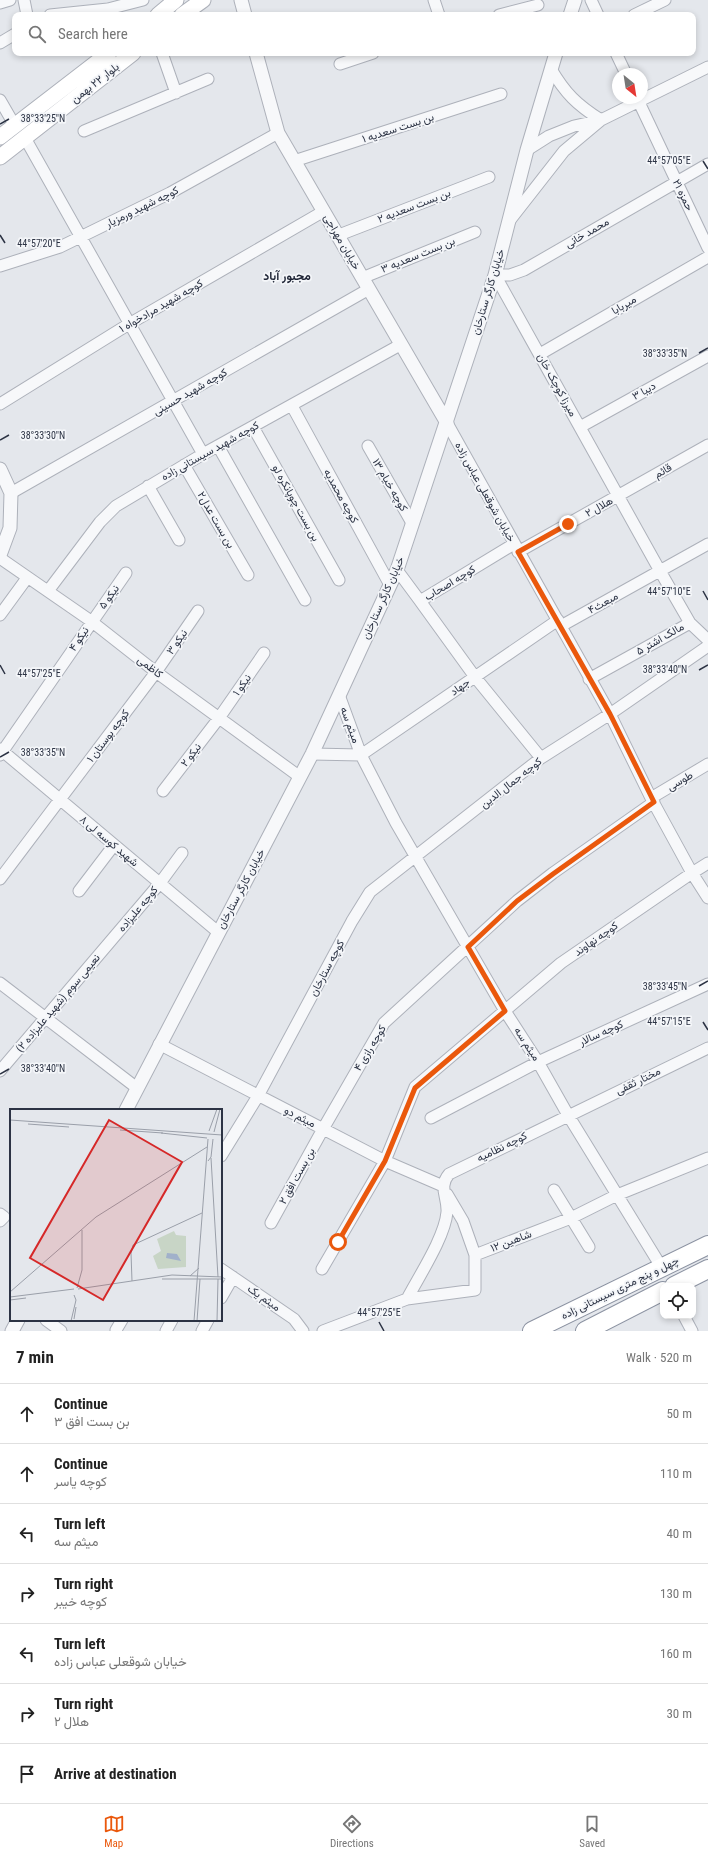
<!DOCTYPE html>
<html lang="en">
<head>
<meta charset="utf-8">
<style>
  body { margin:0; font-family:"Roboto Condensed",Vazirmatn,sans-serif; background:#f2f2f2; color:#222 }
  .controls { position:absolute; right:12px; bottom:12px; display:grid; overflow:hidden; border-radius:8px; box-shadow:0 2px 6px #0003 }
  .controls button { width:36px; height:36px; display:grid; place-items:center; padding:0; border:0; border-bottom:1px solid #e0e0e0; background:#fff; color:#222; font:20px sans-serif }
  .compass { position:absolute; left:612px; top:68px; width:36px; height:36px; border-radius:50%; background:#fff; box-shadow:0 2px 6px #0003; rotate:150deg }
  .stop { position:absolute; width:12px; height:12px; margin:-9px; border:3px solid #ea580c; border-radius:50%; background:#fff }
  .stop.end { background:#ea580c; border-color:#fff; box-shadow:0 1px 4px #0008 }
  .list { margin:0; padding:0; list-style:none }
  h2 { display:flex; justify-content:space-between; align-items:center; height:52px; margin:0; padding:0 16px; font-size:17px }
  h2 small { font-size:13px; font-weight:400; color:#767676 }
  .list li { display:grid; grid-template-columns:26px 1fr auto; gap:12px; align-items:center; box-sizing:border-box; height:60px; padding:0 16px; border-top:1px solid #e0e0e0 }
  .list b { display:block; font-size:15px; white-space:nowrap }
  .list p { margin:0; font-size:13px; white-space:nowrap; color:#767676 }
  .list em { font-size:13px; font-style:normal; color:#767676 }
  .icon { flex:none; width:22px; height:22px; fill:none; stroke:currentColor; stroke-width:2; stroke-linecap:round; stroke-linejoin:round }
  .map { position:relative; flex:none; width:708px; height:1331px; overflow:hidden }
  .search { position:absolute; background:#fff; box-shadow:0 2px 6px #0003; left:12px; right:12px; top:12px; height:44px; display:flex; align-items:center; gap:10px; box-sizing:border-box; padding:0 14px; border-radius:8px; color:#767676; font-size:15px }
  .sheet { height:472px; background:#fff }
  nav { display:flex; justify-content:space-around; align-items:center; box-sizing:border-box; height:56px; border-top:1px solid #e0e0e0; background:#fff; font-size:11px; color:#767676 }
  nav a { display:grid; justify-items:center; gap:2px }
  nav .on { color:#ea580c }
  .map>svg:first-child { display:block }
  .lines { fill:none; stroke-linecap:round; stroke-linejoin:round }
  .minor-casing { stroke:#adb1ba; stroke-width:13 }
  .tertiary-casing { stroke:#adb1ba; stroke-width:15 }
  .secondary-casing { stroke:#adb1ba; stroke-width:17 }
  .trunk-casing { stroke:#8c93a2; stroke-width:20 }
  .minor { stroke:#f7f8fa; stroke-width:11 }
  .tertiary { stroke:#f7f8fa; stroke-width:13 }
  .secondary { stroke:#fff; stroke-width:15 }
  .trunk { stroke:#fff; stroke-width:18 }
  .route { stroke:#ea580c; stroke-width:5 }
  .ticks { fill:none; stroke:#2c3344; stroke-width:1.5 }
  .labels { text-anchor:middle; dominant-baseline:central; stroke-width:3.5; stroke-linejoin:round; paint-order:stroke }
  .street-label { font-size:11px; fill:#2c3344; stroke:#f4f6f9 }
  .neighbourhood-label { font-size:12px; font-weight:bold; fill:#1e2435; stroke:#f4f6f9 }
  .inset-road { fill:none; stroke:#9a9fa9; stroke-width:1 }
  .view { fill:#d62828; fill-opacity:0.15; stroke:#d62828; stroke-width:2 }
  .inset-edge { fill:none; stroke:#2c3344; stroke-width:2 }
  .ticks-label { font-size:10px; text-anchor:middle; fill:#2c3344; stroke:#f4f6f9; stroke-width:3.5; stroke-linejoin:round; paint-order:stroke }
</style>
</head>
<body>
<div class="map">
<svg width="708" height="1331" viewBox="0 0 708 1331">
  <rect width="100%" height="100%" fill="#e4e7ec"/>
  <g class="lines">
    <g class="minor-casing">
      <path id="minor" d="M24,0l3,15
        M434,0l5,15
        M591,0l7,15
        M0,3l10,-3
        M50,15l58,-6 35,-9
        M499,15l39,-10
        M634,15l31,-15
        M0,43l15,-9
        M162,53l14,40
        M616,53l10,21
        M340,64l33,-11
        M637,98l71,150
        M0,100l15,26
        M84,131l124,-52
        M25,138l178,316
        M527,150l22,-14 25,-10 27,-6c-24,-15 -36,-27 -50,-51
        M294,161l207,-67
        M708,164l-184,106 -14,5h-15l165,296 30,52 18,17
        M510,220l54,-69 37,-31 107,-53
        M339,235l150,-58
        M0,266l60,-19 110,-54 108,-60
        M362,278l113,-46
        M540,354l168,-97
        M0,404l129,-80 195,-113
        M292,406l98,179
        M447,423l163,291 41,84 41,75 16,25
        M253,427l86,153
        M580,427l128,-71
        M218,446l87,154
        M368,446l44,77
        M184,465l64,110
        M148,486l31,54
        M11,493l358,-204
        M518,552l190,-107
        M0,558l91,63 65,51 144,105
        M397,570l23,31 94,-57
        M48,591l52,-69 16,-16 87,-52 197,-109
        M420,601l55,76 66,81
        M0,615l27,-37
        M561,626l147,-82
        M589,679l101,-56
        M339,695l22,60 35,68 109,188 33,51 30,53 94,153
        M0,749l218,183
        M312,754l49,1
        M0,755l126,-182
        M361,755l197,-135
        M163,791l56,-73 45,-65
        M651,798l57,-34
        M0,879l156,-207 42,-61
        M79,891l35,-46
        M0,983l137,105
        M159,1044l226,117 58,25
        M0,1071l160,-188 22,-30
        M431,1118l107,-56 170,-78
        M221,1156l37,-60 94,-175 18,-29 171,-134 69,-44 98,-68
        M554,1190l35,57
        M0,1214l4,3 -4,4
        M271,1223l52,-94 61,-106 133,-122 36,-28 101,-71
        M475,1255l96,-37 46,-23 91,-37
        M221,1269l73,50 9,12
        M322,1269l63,-108 30,-74 146,-124 131,-90 16,-10
        M221,1298l12,-21
        M407,1299l68,-9v-35l-12,-34 -16,-27
        M684,1316l8,15
        M46,1320l15,11
        M116,1330l6,-10
        M166,1331l6,-11
        M202,1331l6,-11
        M323,1331l84,-32c12,-23 38,-62 40,-87 1,-15 -9,-25 2,-38l259,-126"/>
    </g>
    <g class="tertiary-casing">
      <path id="tertiary" d="M241,0l4,15
        M570,15l5,-15
        M256,53l22,80 169,290
        M0,469l11,24 -1,35 -10,27
        M126,1110l186,-356 85,-184 98,-295 32,-125 29,-97
        M12,1331l6,-11"/>
    </g>
    <g class="secondary-casing">
      <path id="secondary" d="M158,15l18,-15
        M182,15l21,-15
        M0,137l109,-84
        M0,157l133,-104"/>
    </g>
    <g class="trunk-casing">
      <path id="trunk" d="M674,1286l34,-17
        M532,1331l176,-86
        M585,1331l78,-40"/>
    </g>
    <use href="#minor" class="minor"/>
    <use href="#tertiary" class="tertiary"/>
    <use href="#secondary" class="secondary"/>
    <use href="#trunk" class="trunk"/>
  </g>
  <g class="lines">
    <path class="route" d="M338,1242l47,-81 30,-73 90,-77 -37,-64 49,-46 36,-27 101,-72 -44,-88 -92,-162 50,-28"/>
  </g>
  <path class="ticks" d="M0,124l9,-5M703,161l5,8M0,235l5,8M699,353l9,-5M0,440l9,-5M703,591l5,9M0,665l5,9M699,670l9,-5M0,757l9,-5M699,986l9,-5M703,1022l5,8M0,1074l9,-5M379,1322l5,9"/>
  <g class="labels">
    <g class="street-label">
      <text transform="translate(95 83) rotate(-38)">بلوار ۲۲ بهمن</text>
      <text transform="translate(398 128) rotate(-18)">بن بست سعدیه ۱</text>
      <text transform="translate(683 195) rotate(64)">حمزه ۲۱</text>
      <text transform="translate(414 206) rotate(-21)">بن بست سعدیه ۲</text>
      <text transform="translate(142 207) rotate(-26)">کوچه شهید ورمزیار</text>
      <text transform="translate(587 233) rotate(-30)">محمد خانی</text>
      <text transform="translate(342 242) rotate(60)">خیابان مهراجی</text>
      <text transform="translate(418 255) rotate(-22)">بن بست سعدیه ۳</text>
      <text transform="translate(488 292) rotate(-73)">خیابان کارگر ستارخان</text>
      <text transform="translate(624 305) rotate(-30)">میربابا</text>
      <text transform="translate(161 306) rotate(-30)">۱ کوچه شهید مرادخواه</text>
      <text transform="translate(557 385) rotate(61)">میرزا کوچک خان</text>
      <text transform="translate(644 391) rotate(-29)">دیبا ۳</text>
      <text transform="translate(190 392) rotate(-30)">کوچه شهید حسینی</text>
      <text transform="translate(210 451) rotate(-29)">کوچه شهید سیستانی زاده</text>
      <text transform="translate(663 471) rotate(-30)">قائم</text>
      <text transform="translate(390 485) rotate(60)">کوچه خیام ۱۳</text>
      <text transform="translate(485 492) rotate(61)">خیابان شوقعلی عباس زاده</text>
      <text transform="translate(341 496) rotate(61)">کوچه محمدیه</text>
      <text transform="translate(296 503) rotate(61)">بن بست چوپانکره لو</text>
      <text transform="translate(599 507) rotate(-29)">هلال ۲</text>
      <text transform="translate(216 520) rotate(60)">بن بست عدل۲</text>
      <text transform="translate(450 583) rotate(-31)">کوچه اصحاب</text>
      <text transform="translate(109 597) rotate(-54)">نیکو ۵</text>
      <text transform="translate(383 598) rotate(-66)">خیابان کارگر ستارخان</text>
      <text transform="translate(603 603) rotate(-29)">مبعث۴</text>
      <text transform="translate(79 639) rotate(-56)">نیکو ۴</text>
      <text transform="translate(660 639) rotate(-30)">مالک اشتر ۵</text>
      <text transform="translate(177 642) rotate(-55)">نیکو ۳</text>
      <text transform="translate(150 667) rotate(38)">کاظمی</text>
      <text transform="translate(242 685) rotate(-55)">نیکو ۱</text>
      <text transform="translate(460 687) rotate(-35)">جهاد</text>
      <text transform="translate(350 725) rotate(70)">میثم سه</text>
      <text transform="translate(108 736) rotate(-53)">کوچه بوستان ۱</text>
      <text transform="translate(191 755) rotate(-53)">نیکو ۲</text>
      <text transform="translate(680 781) rotate(-30)">طوسی</text>
      <text transform="translate(511 783) rotate(-38)">کوچه جمال الدین</text>
      <text transform="translate(109 841) rotate(40)">شهید کوسه لی ۸</text>
      <text transform="translate(241 889) rotate(-62)">خیابان کارگر ستارخان</text>
      <text transform="translate(138 909) rotate(-50)">کوچه علیزاده</text>
      <text transform="translate(596 939) rotate(-35)">کوچه نهاوند</text>
      <text transform="translate(327 968) rotate(-62)">کوچه ستارخان</text>
      <text transform="translate(58 1003) rotate(-50)">نعیمی سوم (شهید علیزاده ۲)</text>
      <text transform="translate(601 1033) rotate(-24)">کوچه سالار</text>
      <text transform="translate(527 1044) rotate(57)">میثم سه</text>
      <text transform="translate(370 1048) rotate(-59)">کوچه رازی ۴</text>
      <text transform="translate(638 1081) rotate(-26)">مختار ثقفی</text>
      <text transform="translate(300 1117) rotate(27)">میثم دو</text>
      <text transform="translate(502 1147) rotate(-26)">کوچه نظامیه</text>
      <text transform="translate(297 1176) rotate(-61)">بن بست افق ۲</text>
      <text transform="translate(511 1241) rotate(-21)">شاهین ۱۲</text>
      <text transform="translate(620 1288) rotate(-26)">چهل و پنج متری سیستانی زاده</text>
      <text transform="translate(264 1298) rotate(35)">میثم یک</text>
    </g>
    <g class="neighbourhood-label">
      <text x="287" y="276">مجبور آباد</text>
    </g>
  </g>
  <g transform="translate(10 1109)">
    <rect width="212" height="212" fill="#e4e7ec"/>
    <path d="M164,122l2,4 10,1v31l-28,2 -5,-13 8,-5 -4,-12z" fill="#c8d5c6"/>
    <path d="M157,144l10,1 4,7 -15,-3z" fill="#a1b1ca"/>
    <path class="inset-road" d="M0,11l212,15M18,15l41,3M110,21l43,3M199,22l8,-22M204,23l6,-23M151,24l46,5M201,49l7,119M198,52l3,-4 2,-18M180,167l9,-8M152,170h60M122,172l-1,-28 2,-8 69,-32M67,179l5,-18v-40M68,180l94,-14 50,2M0,183l86,-75 111,-70M0,188l64,-8M0,191l16,-2M64,210l2,-12M61,212l5,-21 -2,-5M184,212l14,-182M187,212l3,-42M207,212l1,-42"/>
    <path class="view" d="M99,11l73,42 -79,138 -73,-42z"/>
    <rect width="212" height="212" class="inset-edge"/>
  </g>
  <g class="ticks-label">
    <text x="43" y="122">38°33'25"N</text>
    <text x="669" y="164">44°57'05"E</text>
    <text x="39" y="247">44°57'20"E</text>
    <text x="665" y="357">38°33'35"N</text>
    <text x="43" y="439">38°33'30"N</text>
    <text x="669" y="595">44°57'10"E</text>
    <text x="665" y="673">38°33'40"N</text>
    <text x="39" y="677">44°57'25"E</text>
    <text x="43" y="756">38°33'35"N</text>
    <text x="665" y="990">38°33'45"N</text>
    <text x="669" y="1025">44°57'15"E</text>
    <text x="43" y="1072">38°33'40"N</text>
    <text x="379" y="1316">44°57'25"E</text>
  </g>
</svg>
<div class="controls">
<button><svg class="icon" aria-label="locate" viewBox="0 0 24 24"><circle cx="12" cy="12" r="6"/><path d="M12 2v4M12 18v4M2 12h4M18 12h4"/></svg></button>
</div>
<svg class="compass" viewBox="-18 -18 36 36"><path d="M0-13l5 13h-10z" fill="#e53935"/><path d="M0 13l5-13h-10z" fill="#767676"/></svg>
<div class="stop" style="left:338px;top:1242px"></div>
<div class="stop end" style="left:568px;top:524px"></div>
<div class="search"><svg class="icon" aria-label="search" viewBox="0 0 24 24"><circle cx="10" cy="10" r="6"/><path d="M15 15l6 6"/></svg>Search here</div>
</div>
<section class="sheet">
<h2>7 min<small>Walk · 520 m</small></h2>
<ul class="list">
<li><svg class="icon" aria-label="ahead" viewBox="0 0 24 24"><path d="M12 20V5M6 11l6-6 6 6"/></svg><div><b>Continue</b><p>بن بست افق ۳</p></div><em>50 m</em></li>
<li><svg class="icon" aria-label="ahead" viewBox="0 0 24 24"><path d="M12 20V5M6 11l6-6 6 6"/></svg><div><b>Continue</b><p>کوچه یاسر</p></div><em>110 m</em></li>
<li><svg class="icon" aria-label="left" viewBox="0 0 24 24"><path d="M17 20v-9H6M10 6l-5 5 5 5"/></svg><div><b>Turn left</b><p>میثم سه</p></div><em>40 m</em></li>
<li><svg class="icon" aria-label="right" viewBox="0 0 24 24"><path d="M7 20v-9h11M14 6l5 5-5 5"/></svg><div><b>Turn right</b><p>کوچه خیبر</p></div><em>130 m</em></li>
<li><svg class="icon" aria-label="left" viewBox="0 0 24 24"><path d="M17 20v-9H6M10 6l-5 5 5 5"/></svg><div><b>Turn left</b><p>خیابان شوقعلی عباس زاده</p></div><em>160 m</em></li>
<li><svg class="icon" aria-label="right" viewBox="0 0 24 24"><path d="M7 20v-9h11M14 6l5 5-5 5"/></svg><div><b>Turn right</b><p>هلال ۲</p></div><em>30 m</em></li>
<li><svg class="icon" aria-label="arrive" viewBox="0 0 24 24"><path d="M6 21V4h12l-3 4 3 4H6"/></svg><div><b>Arrive at destination</b></div></li>
</ul>
</section>
<nav>
<a class="on"><svg class="icon" aria-label="map" viewBox="0 0 24 24"><path d="M3 6l6-2 6 2 6-2v14l-6 2-6-2-6 2zM9 4v14M15 6v14"/></svg>Map</a>
<a><svg class="icon" aria-label="directions" viewBox="0 0 24 24"><path d="M12 3l9 9-9 9-9-9zM9 14v-3h6M13 9l2 2-2 2"/></svg>Directions</a>
<a><svg class="icon" aria-label="saved" viewBox="0 0 24 24"><path d="M7 4h10v16l-5-4-5 4z"/></svg>Saved</a>
</nav>
</body>
</html>
